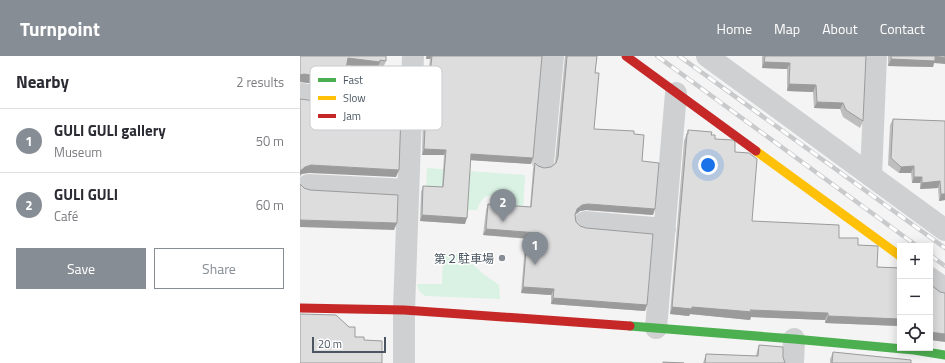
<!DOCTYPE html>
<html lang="en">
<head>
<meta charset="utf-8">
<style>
  body { margin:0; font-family:"Titillium Web","Noto Sans JP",sans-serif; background:#f2f2f3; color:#2b2b33 }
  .controls { position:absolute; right:12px; bottom:12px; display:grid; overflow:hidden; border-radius:0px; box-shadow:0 2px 10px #0003 }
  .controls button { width:36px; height:36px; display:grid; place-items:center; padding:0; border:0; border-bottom:1px solid #e1e1e2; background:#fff; color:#2b2b33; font:20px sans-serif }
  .scale { position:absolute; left:12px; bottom:10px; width:74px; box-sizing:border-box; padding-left:4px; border:2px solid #4a5661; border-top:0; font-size:11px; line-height:14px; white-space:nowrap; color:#4a5661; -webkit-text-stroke:3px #fff; paint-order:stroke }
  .you { position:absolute; left:408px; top:109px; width:14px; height:14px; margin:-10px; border:3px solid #fff; border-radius:50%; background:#1a73e8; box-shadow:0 0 0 6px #1a73e833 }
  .badge { display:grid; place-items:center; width:26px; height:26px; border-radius:50%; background:#868d94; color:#fff; font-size:13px; font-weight:700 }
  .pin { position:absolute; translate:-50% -33px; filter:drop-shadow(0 1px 2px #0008) }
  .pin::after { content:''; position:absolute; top:21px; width:14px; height:12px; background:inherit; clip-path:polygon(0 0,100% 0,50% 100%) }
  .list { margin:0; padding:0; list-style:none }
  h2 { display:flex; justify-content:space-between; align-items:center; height:52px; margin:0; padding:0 16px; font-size:17px }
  h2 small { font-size:13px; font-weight:400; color:#7c7c81 }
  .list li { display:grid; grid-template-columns:26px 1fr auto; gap:12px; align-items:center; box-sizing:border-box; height:64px; padding:0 16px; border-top:1px solid #e1e1e2 }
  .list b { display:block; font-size:15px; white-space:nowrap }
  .list p { margin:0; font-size:13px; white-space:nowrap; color:#7c7c81 }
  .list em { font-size:13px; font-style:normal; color:#7c7c81 }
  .actions { display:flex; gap:8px; padding:12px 16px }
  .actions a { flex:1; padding:9px 0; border:1px solid #868d94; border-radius:0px; text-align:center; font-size:14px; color:#868d94 }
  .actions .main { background:#868d94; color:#fff }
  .icon { flex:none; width:22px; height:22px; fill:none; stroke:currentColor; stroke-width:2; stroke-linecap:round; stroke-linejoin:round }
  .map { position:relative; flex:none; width:645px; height:307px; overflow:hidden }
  header { display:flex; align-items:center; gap:24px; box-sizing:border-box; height:56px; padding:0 20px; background:#868d94; color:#fff }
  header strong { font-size:19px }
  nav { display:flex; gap:22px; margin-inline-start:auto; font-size:14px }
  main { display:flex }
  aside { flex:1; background:#fff }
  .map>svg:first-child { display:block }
  .green { fill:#d9f2e3 }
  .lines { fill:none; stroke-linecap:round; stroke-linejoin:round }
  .street { stroke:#ced0d2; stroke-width:22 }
  .fast { stroke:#4caf50; stroke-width:9 }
  .slow { stroke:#ffc107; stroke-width:9 }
  .jam { stroke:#c62828; stroke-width:9 }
  .rail-casing { stroke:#c9cacc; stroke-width:4.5 }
  .rail { stroke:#fff; stroke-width:3; stroke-dasharray:9; stroke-linecap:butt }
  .wall { fill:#bebebf }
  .shaded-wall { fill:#9b9b9b }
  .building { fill:#ddddde; stroke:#9b9b9b }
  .poi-dot { fill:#868d94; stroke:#fff; stroke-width:1.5 }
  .labels { text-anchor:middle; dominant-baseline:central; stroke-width:3; stroke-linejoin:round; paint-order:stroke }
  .poi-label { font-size:12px; fill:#4a5661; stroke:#fff; text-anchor:end }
  .key { fill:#fff; stroke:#c9ccd0; stroke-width:1 }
  .key-label { font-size:11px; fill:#4a5661 }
</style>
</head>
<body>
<header>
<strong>Turnpoint</strong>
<nav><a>Home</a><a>Map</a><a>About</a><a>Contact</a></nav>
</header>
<main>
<aside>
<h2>Nearby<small>2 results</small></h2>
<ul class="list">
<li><span class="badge">1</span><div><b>GULI GULI gallery</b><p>Museum</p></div><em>50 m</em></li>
<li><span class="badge">2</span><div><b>GULI GULI</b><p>Café</p></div><em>60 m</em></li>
</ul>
<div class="actions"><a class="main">Save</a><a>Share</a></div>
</aside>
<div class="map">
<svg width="645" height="307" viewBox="0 0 645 307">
  <rect width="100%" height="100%" fill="#f4f4f4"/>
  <path class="green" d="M127,112l98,7 -2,35 -27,-2 1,-12c-13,-2 -16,3 -20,14h-10l-41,-20z
    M150,197l13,2 19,18 17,12 1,14 -75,-3 -6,-5 -2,-7h25l1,-29z"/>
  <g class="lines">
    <path class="street" d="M407,0l238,174
      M0,38l111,15
      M243,106l10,-106
      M571,120l5,-120
      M8,129l100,5
      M285,166l80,7
      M630,222l15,11
      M356,272l20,-235
      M104,307v-53l9,-254
      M493,307l1,-24"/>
    <path class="fast" d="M330,270l164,13 120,11 31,5"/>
    <path class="slow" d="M456,95l144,105"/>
    <path class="jam" d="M326,0l130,95
      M0,252l104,2 226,16"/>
    <g class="rail-casing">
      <path id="rail" d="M357,0l260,190
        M379,0l266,192
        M630,199l15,11"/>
    </g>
    <use href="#rail" class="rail"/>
  </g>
  <path class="wall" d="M0,0h86v5l-3,7h-5l-1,1 -31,-4 -2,15 -3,7 -41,-5z
    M126,0h116l-11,108 -61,-4 -5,64 -45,-3 1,-29 2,-6 19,1 2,-32h-22l1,-39 7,-57h-4z
    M265,0h32l-2,17 -1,56 40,5 8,27 11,54 -67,-5 -6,1 -5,4 1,7 71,83 -2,6 -94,-7v-9l-30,-2 4,-48 2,-6h1l-45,-4 3,-25 2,-6 42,3 3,-38 2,-6 3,3 6,2 7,-1 4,-4z
    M462,0h104l-3,65 -3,7 -17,-11 -3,-8 -26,-1 -1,-16 -26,-1v-22l-25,-1z
    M588,0h57l-11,7 -1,4 -45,-1z
    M593,63l52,2v79l-6,1 -1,-13 -18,1v-6h-8l-1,-10h-12l-11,-8 2,-40z
    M388,74l23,5 4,4 20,13 17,69 87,17 19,7 19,22 23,1v58l-75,-3v-3l-74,-3 -1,3 -60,-6 -1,2 -19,-2 14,-173z
    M459,289l24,12 2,6h-82l3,-9 50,2 1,-5z
    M533,296l78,11h-81v-4z"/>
  <path class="shaded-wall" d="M127,0h5l-2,3h-4z
    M635,0l10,2v6l-11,-1 -1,4 -45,-1 3,-7z
    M48,2l32,4 -3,7 -32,-4z
    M464,6l26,1 -3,6 -25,-1z
    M4,18l40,6 -3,7 -41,-5v-7z
    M489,28l27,1 -3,7 -26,-1z
    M517,46l26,1 -3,6 -26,-1z
    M124,93l22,1 -2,5h-22z
    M171,98l62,4 -2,6 -63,-4z
    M11,109l88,5 -3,7 -87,-4 -7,1 -2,2v-5l5,-4z
    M614,110l-3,7h-12l2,-6z
    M614,121h8l-2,6h-8z
    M640,125l-2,7 -18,1 2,-6z
    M641,138h4v6l-6,1z
    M288,148l67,5 -2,6 -67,-5 -6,1 -5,4 2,-6 5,-4z
    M122,159l45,3 -2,6 -45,-3z
    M0,164l97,3 -3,7 -94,-3z
    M186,173l53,4 -3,6 -53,-4z
    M223,231l31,2 -3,6 -30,-2z
    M253,242l94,7 -2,6 -94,-7z
    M372,251h20l136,6 -3,7 -74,-3 -1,3 -60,-6 -1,2 -19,-2z
    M528,260l72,3v7l-75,-3z
    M630,276l15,2v8l-15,-2z"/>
  <path class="building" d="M0,0h86v5l-6,-1v2l-32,-4 -4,22 -40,-6 -4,1z
    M132,0h110l-9,102 -62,-4 -4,64 -45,-3 1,-29 20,1 3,-37 -22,-1 2,-39z
    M267,0h30l-2,17h4l-5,56 40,2v3l10,1 -2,26 17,2 -4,46 -67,-5 -6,1 -5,4 -2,6 1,7 4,4 6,2 67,6 -6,71 -94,-7 1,-9 -31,-2 4,-48 12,-6 -53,-4 2,-25 43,3 4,-44 3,3 6,2 7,-1 5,-4 2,-6z
    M465,0h101l-3,65 -17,-11 -3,-7 -26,-1 -1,-17 -27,-1 1,-21 -26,-1z
    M591,0h54v2l-10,-2v5l-44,-2z
    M0,43l39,5v2l16,1h6v2l20,1v3l20,1 -2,56 -88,-5 -6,2 -5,4z
    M593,63l52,2v73h-4l-1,-13 -18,2v-6h-8v-11l-13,1 -10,-9z
    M388,74l24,2 -1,3h4v4l18,1 2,2v10l14,1 8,6 -5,62 87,4v13h19v7l20,1 -1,21 23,1v51l-72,-3v-3l-78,-3 3,2 -61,-5v2l-20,-2 15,-173h1z
    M0,128l4,4 6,2 88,5 -1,28 -97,-3z
    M630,228l10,8 5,1v41l-15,-2z
    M0,258l36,1 13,12h6v10h9v3l18,1v22h-82z
    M459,289l24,2v10l2,6h-80l1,-9 52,2z
    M533,296l78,8v3h-79z
    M363,306l21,1h-21z"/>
  <circle class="poi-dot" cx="202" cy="202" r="4"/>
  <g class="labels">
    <g class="poi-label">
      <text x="194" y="202">第２駐車場</text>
    </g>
  </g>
  <rect x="10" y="10" width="132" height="64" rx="6" class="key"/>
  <rect x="18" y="22" width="18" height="4" fill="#4caf50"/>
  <rect x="18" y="40" width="18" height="4" fill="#ffc107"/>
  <rect x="18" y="58" width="18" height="4" fill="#c62828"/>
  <g class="key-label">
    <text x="43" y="28">Fast</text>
    <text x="43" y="46">Slow</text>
    <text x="43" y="64">Jam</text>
  </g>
</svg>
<div class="controls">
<button>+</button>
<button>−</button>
<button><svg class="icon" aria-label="locate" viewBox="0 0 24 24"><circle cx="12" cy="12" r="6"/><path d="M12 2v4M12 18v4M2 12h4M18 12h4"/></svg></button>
</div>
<div class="scale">20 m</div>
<div class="you"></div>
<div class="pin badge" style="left:235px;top:209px">1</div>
<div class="pin badge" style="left:203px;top:166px">2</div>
</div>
</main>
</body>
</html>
